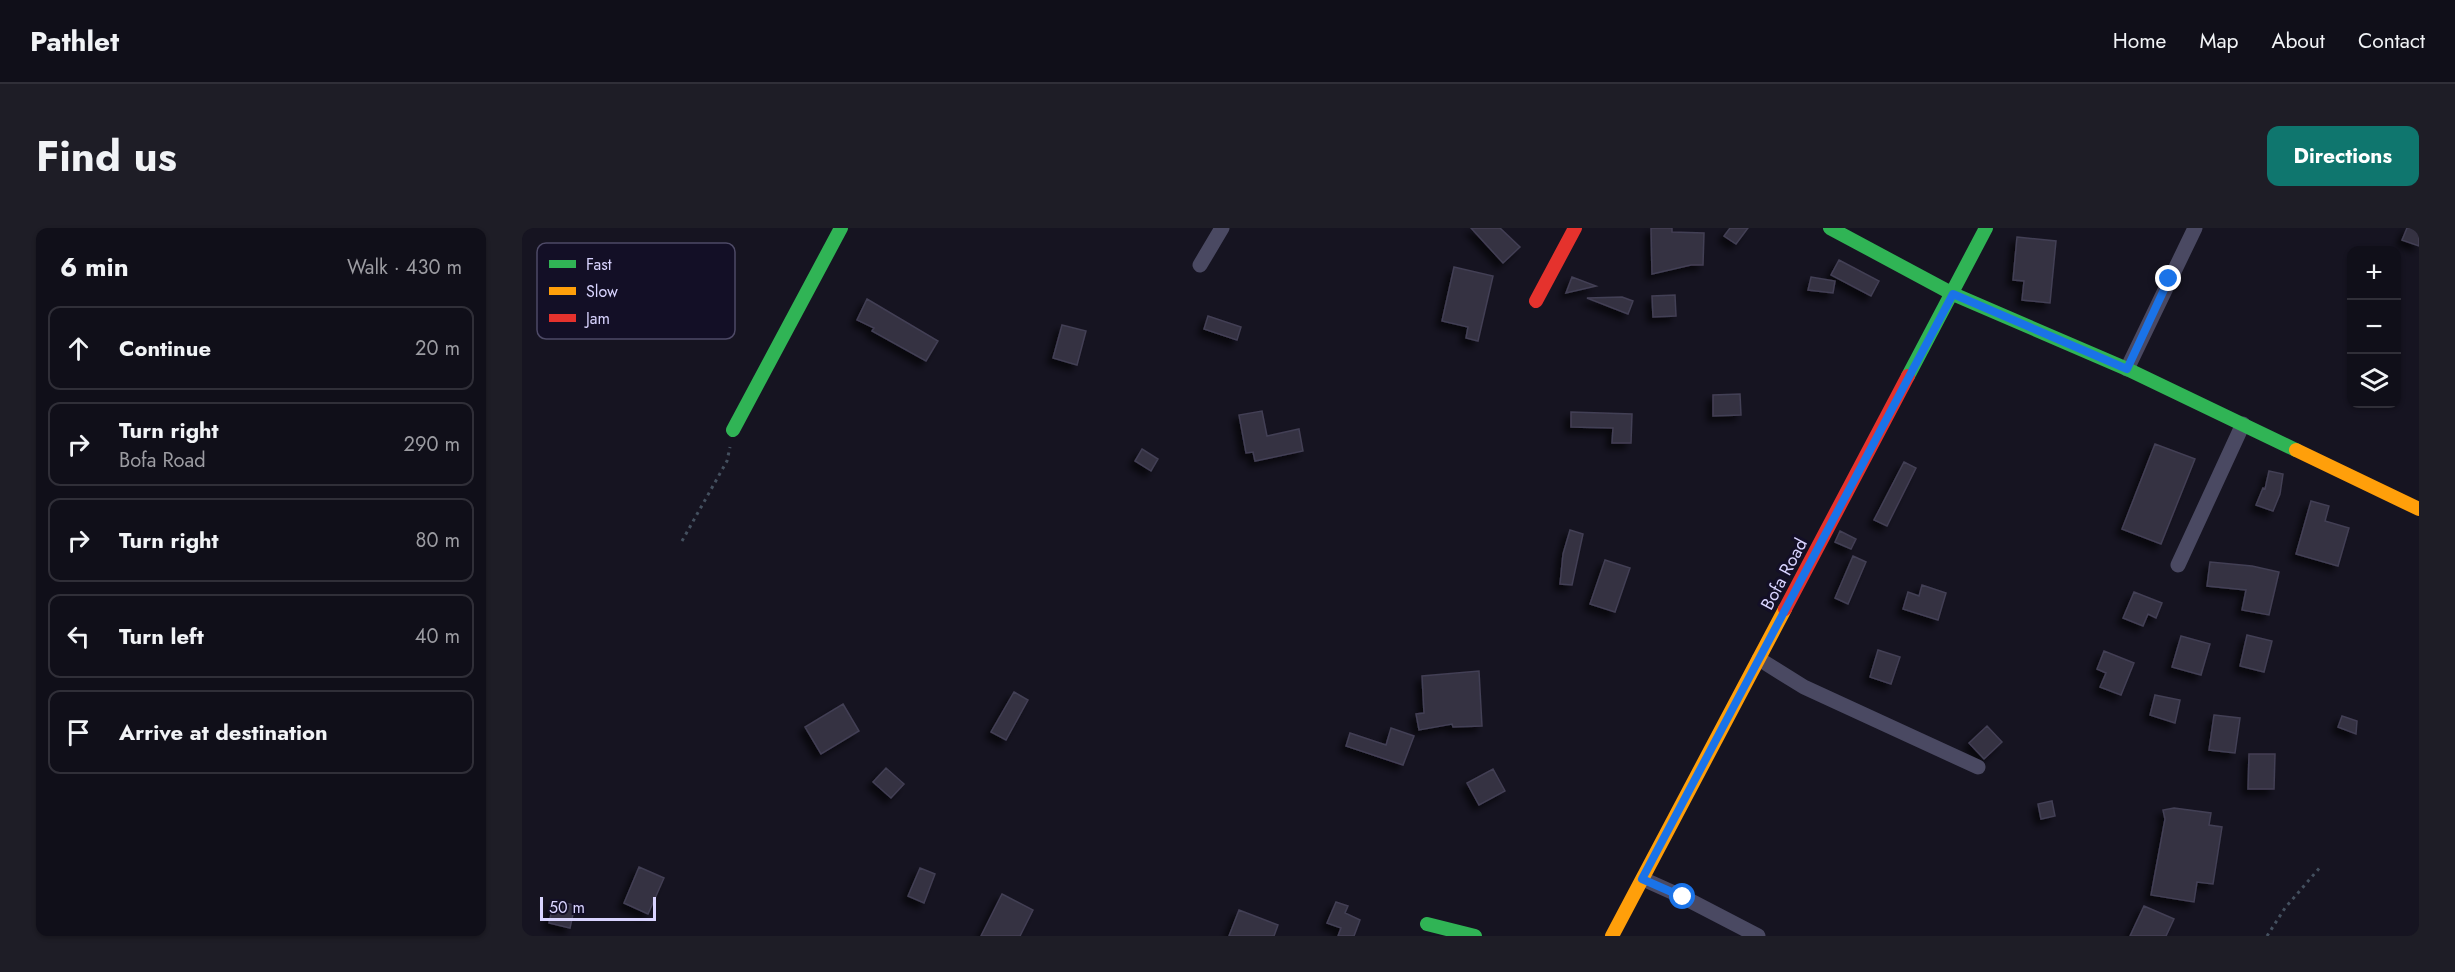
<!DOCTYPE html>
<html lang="en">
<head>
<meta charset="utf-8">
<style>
  body { margin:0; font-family:Jost,sans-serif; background:#1e1d26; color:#f1f3f6 }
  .controls { position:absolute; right:18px; top:18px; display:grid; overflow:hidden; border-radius:12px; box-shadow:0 2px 4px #0004 }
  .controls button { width:54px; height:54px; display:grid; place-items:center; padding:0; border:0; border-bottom:2px solid #302f38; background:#100f19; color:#f1f3f6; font:30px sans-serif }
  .scale { position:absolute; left:18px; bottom:15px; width:116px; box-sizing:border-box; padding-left:6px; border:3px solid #d9d4ff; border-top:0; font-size:16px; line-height:21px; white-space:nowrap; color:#d9d4ff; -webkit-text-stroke:4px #130f26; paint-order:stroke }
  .stop { position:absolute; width:18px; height:18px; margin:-14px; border:4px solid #1a73e8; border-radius:50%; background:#fff }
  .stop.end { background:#1a73e8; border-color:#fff; box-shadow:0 2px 6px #0008 }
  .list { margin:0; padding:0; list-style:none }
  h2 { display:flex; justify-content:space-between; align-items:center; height:78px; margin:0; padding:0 24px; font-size:26px }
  h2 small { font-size:20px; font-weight:400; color:#9c9ca2 }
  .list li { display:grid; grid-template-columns:39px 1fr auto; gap:18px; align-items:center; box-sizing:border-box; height:84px; margin:0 12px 12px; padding:0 12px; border:2px solid #302f38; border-radius:12px }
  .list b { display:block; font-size:22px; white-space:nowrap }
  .list p { margin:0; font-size:20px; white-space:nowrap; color:#9c9ca2 }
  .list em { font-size:20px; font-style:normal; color:#9c9ca2 }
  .icon { flex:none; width:33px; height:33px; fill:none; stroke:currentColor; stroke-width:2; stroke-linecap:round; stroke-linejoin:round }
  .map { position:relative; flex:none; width:1897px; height:708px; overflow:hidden; border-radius:12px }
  header { display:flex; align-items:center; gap:36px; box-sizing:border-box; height:84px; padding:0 30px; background:#100f19; border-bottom:2px solid #302f38 }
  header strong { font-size:28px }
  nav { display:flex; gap:33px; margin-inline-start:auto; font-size:21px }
  .intro { display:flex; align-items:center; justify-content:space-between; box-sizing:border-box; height:144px; padding:0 36px }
  h1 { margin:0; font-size:42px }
  .button { padding:15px 27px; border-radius:12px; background:#0f766e; color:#fff; font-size:21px; font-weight:700 }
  main { display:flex; gap:36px; padding:0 36px }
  aside { flex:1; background:#100f19; border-radius:12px; box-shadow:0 2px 4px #0004 }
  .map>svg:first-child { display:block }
  .building { fill:#343243; stroke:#433f54; stroke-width:1.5; filter:url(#shadow) }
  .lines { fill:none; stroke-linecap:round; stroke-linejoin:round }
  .path { stroke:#44505f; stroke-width:3; stroke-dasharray:3 4.5; stroke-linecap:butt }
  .street { stroke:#4a4962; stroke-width:15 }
  .fast { stroke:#30b455; stroke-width:14 }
  .slow { stroke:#ff9f0a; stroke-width:14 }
  .jam { stroke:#e5322d; stroke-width:14 }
  .route { stroke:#1a73e8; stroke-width:8 }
  .labels { text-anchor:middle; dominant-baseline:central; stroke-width:6; stroke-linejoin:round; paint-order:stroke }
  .street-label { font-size:18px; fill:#d9d4ff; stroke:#130f26 }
  .key { fill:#130f26; stroke:#4e4a67; stroke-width:1.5 }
  .key-label { font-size:16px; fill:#d9d4ff }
</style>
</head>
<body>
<header>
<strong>Pathlet</strong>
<nav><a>Home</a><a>Map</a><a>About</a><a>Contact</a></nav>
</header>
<div class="intro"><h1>Find us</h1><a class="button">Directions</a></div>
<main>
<aside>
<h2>6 min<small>Walk · 430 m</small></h2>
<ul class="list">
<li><svg class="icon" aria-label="ahead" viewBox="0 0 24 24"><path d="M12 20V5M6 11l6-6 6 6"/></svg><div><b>Continue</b></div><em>20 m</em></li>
<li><svg class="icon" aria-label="right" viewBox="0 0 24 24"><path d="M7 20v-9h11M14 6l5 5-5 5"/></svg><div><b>Turn right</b><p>Bofa Road</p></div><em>290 m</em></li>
<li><svg class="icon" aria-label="right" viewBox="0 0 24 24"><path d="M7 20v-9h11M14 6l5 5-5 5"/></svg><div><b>Turn right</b></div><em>80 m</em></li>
<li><svg class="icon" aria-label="left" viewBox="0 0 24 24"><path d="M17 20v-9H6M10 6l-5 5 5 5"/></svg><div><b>Turn left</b></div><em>40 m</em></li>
<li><svg class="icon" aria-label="arrive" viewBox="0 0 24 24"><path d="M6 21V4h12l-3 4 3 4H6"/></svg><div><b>Arrive at destination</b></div></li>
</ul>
</aside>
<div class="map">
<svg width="1897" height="708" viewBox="0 0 1897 708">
  <defs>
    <filter id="shadow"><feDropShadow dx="-5.5" dy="5.5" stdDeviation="3" flood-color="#0009"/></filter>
  </defs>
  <rect width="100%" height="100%" fill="#161421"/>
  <path class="building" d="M949,0h29l20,19 -17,16z
    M1129,0h21v4l32,1 -1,32h-12l-39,9z
    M1208,0h18l-12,16 -12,-8z
    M1885,0h12v18l-17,-6z
    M1495,9l39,4 -6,62 -28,-3 2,-19 -11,-1z
    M1317,32l40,21 -8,15 -40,-21z
    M932,39l39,9 -15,65 -12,-3 2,-11 -26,-6z
    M1050,49l24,9 -30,7z
    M1289,49l24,4 -2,12 -25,-3z
    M1153,67l1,21 -23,1 -1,-21z
    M1100,69l11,4 -5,13 -41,-16z
    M345,71l71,42 -12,20 -54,-30 2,-3 -17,-8z
    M686,88l33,11 -4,13 -33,-11z
    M540,97l24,6 -9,34 -24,-7z
    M1218,166l1,21 -28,1v-21z
    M740,183l5,25 32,-7 4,22 -48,10 -2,-9 -7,1 -7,-38z
    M1049,184l61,2 -1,29h-19l1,-15 -42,-1z
    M1633,216l40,15 -34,85 -39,-15z
    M620,221l16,10 -7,12 -16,-10z
    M1382,234l12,6 -29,58 -13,-6z
    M1747,243l14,3 -3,20 -7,17 -17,-6 7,-17 2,1z
    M1789,273l18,5 -4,15 24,7 -11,38 -42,-12z
    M1048,302l13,4 -11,51 -12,-1 3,-30z
    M1318,303l16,8 -5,10 -16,-7z
    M1331,328l13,6 -18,42 -13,-6z
    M1083,332l25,8 -15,44 -25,-8z
    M1688,334l42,4 27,6 -10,43 -27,-5 4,-20 -39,-4z
    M1400,357l24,8 -8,27 -35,-11 5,-17 11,4z
    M1612,364l28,11 -6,15 -8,-4 -5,12 -20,-8z
    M1725,407l25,6 -8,31 -24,-6z
    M1659,408l29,8 -9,31 -29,-8z
    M1356,422l22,7 -9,27 -21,-7z
    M1582,423l30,12 -13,32 -21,-8 6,-14 -9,-4z
    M957,443l3,55 -29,1 -1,-3 -33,6 -3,-16 8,-1 -2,-37z
    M492,464l14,8 -22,40 -15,-8z
    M1633,467l25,5 -5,23 -25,-8z
    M321,476l16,27 -38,23 -16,-27z
    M1692,487l26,3 -5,35 -26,-3z
    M1820,488l15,5 -1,13 -18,-7z
    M1465,498l15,16 -18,17 -15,-16z
    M869,500l23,8 -11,29 -57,-19 4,-13 36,12z
    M1727,526h26l-1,35h-26z
    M364,540l18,16 -13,14 -18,-16z
    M971,541l12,22 -26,14 -12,-22z
    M1530,573l3,15 -14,3 -3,-15z
    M1652,580l37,5 -2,12 13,2 -9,57 -16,-2 -3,20 -43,-7 14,-76 -2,-9z
    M117,639l25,11 -16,36 -24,-11z
    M398,640l15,6 -11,29 -16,-7z
    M480,666l31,16 -13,26h-39z
    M32,673l21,4 -5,23 -21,-5z
    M814,674l12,4 -3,7 15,7 -6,16h-16l3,-8 -14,-5z
    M1622,678l30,13 -8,17h-36z
    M717,682l39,15 -4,11h-45z"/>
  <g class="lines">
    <path class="path" d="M160,313l45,-80 3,-14
      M1745,708l18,-28 37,-43"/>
    <path class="street" d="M678,37l22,-37
      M1605,141l68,-141
      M1656,337l65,-141
      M1237,431l45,28 174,80
      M1121,651l40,18 75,39"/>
    <path class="fast" d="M1308,0l123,66 174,75 169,81
      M1386,148l78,-148
      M211,202l108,-202
      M905,696l48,12"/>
    <path class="slow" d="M1774,222l123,59
      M1090,708l173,-327"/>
    <path class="jam" d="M1014,73l39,-73
      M1263,381l123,-233"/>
  </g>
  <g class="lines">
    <path class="route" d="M1161,669l-41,-18 311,-585 174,75 42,-90"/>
  </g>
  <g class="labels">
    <g class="street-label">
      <text transform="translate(1262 346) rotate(-62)">Bofa Road</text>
    </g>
  </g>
  <rect x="15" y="15" width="198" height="96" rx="9" class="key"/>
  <rect x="27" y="32" width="27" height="8" fill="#30b455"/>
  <rect x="27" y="59" width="27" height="8" fill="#ff9f0a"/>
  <rect x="27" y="86" width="27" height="8" fill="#e5322d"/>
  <g class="key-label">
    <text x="64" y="42">Fast</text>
    <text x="64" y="69">Slow</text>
    <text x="64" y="96">Jam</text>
  </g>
</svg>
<div class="controls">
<button>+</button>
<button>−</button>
<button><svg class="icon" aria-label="layers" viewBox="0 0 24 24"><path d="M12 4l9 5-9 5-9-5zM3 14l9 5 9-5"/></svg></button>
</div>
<div class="scale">50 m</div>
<div class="stop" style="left:1161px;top:669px"></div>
<div class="stop end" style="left:1647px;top:51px"></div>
</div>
</main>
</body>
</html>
